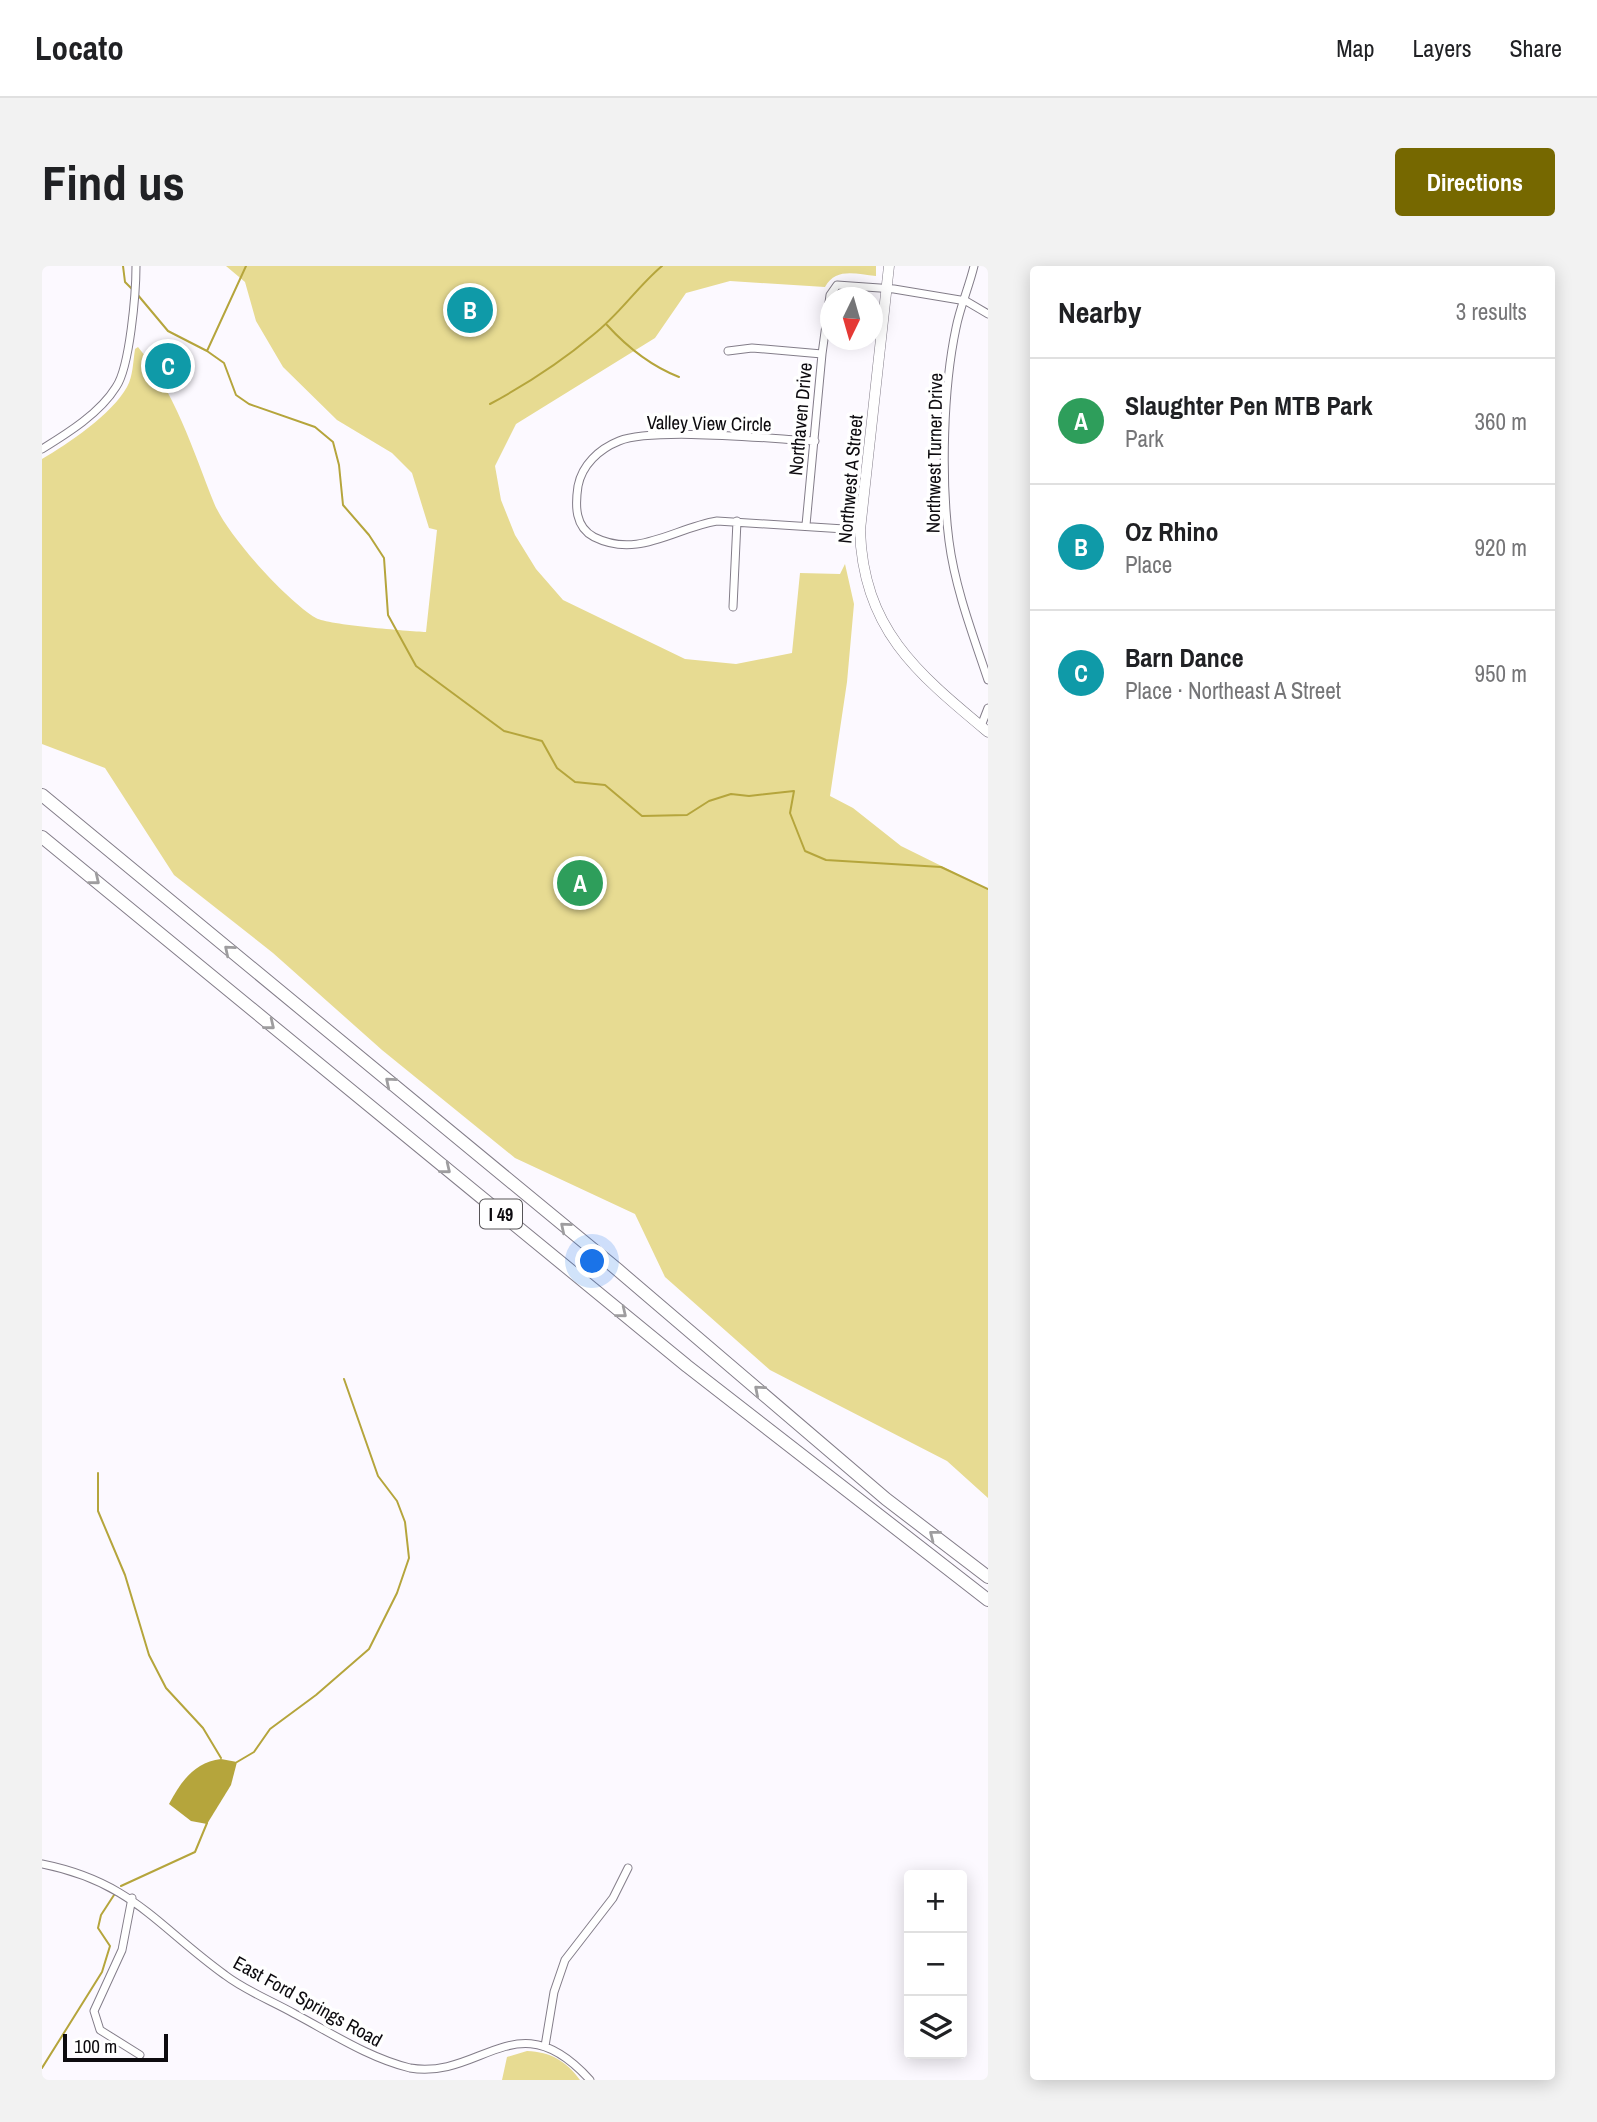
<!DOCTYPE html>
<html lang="en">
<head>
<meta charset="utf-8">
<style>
  body { margin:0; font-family:"Archivo Narrow",sans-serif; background:#f2f2f2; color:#202124 }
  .controls { position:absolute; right:21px; bottom:21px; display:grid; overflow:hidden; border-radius:7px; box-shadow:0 4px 18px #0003 }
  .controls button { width:63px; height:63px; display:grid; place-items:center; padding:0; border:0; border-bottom:2px solid #e0e0e0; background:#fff; color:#202124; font:35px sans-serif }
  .compass { position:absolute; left:778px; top:21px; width:63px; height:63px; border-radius:50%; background:#fff; box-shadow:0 4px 18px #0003; rotate:185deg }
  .scale { position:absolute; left:21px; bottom:18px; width:105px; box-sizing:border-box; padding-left:7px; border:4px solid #0d0b0f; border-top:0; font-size:19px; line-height:24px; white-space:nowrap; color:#0d0b0f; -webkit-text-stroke:5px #fff; paint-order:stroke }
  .you { position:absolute; left:551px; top:996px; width:24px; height:24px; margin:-18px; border:5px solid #fff; border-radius:50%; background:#1a73e8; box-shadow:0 0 0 10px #1a73e833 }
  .badge { display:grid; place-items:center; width:46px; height:46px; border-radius:50%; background:#766800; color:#fff; font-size:23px; font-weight:700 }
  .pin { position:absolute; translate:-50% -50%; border:4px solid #fff; box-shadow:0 2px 7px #0006 }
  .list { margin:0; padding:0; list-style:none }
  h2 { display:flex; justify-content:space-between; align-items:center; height:91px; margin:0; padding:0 28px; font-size:30px }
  h2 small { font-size:23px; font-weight:400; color:#757577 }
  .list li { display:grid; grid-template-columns:46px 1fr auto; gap:21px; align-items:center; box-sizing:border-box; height:126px; padding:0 28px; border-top:2px solid #e0e0e0 }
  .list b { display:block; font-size:26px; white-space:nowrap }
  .list p { margin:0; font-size:23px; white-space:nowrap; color:#757577 }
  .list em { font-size:23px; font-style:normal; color:#757577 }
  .icon { flex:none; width:38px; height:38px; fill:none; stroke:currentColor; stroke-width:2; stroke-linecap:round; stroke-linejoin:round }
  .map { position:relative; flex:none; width:946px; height:1814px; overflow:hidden; border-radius:7px }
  header { display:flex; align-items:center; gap:42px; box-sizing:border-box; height:98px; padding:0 35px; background:#fff; border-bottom:2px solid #e0e0e0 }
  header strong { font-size:33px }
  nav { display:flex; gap:38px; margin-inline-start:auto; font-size:24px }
  .intro { display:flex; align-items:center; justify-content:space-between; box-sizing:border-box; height:168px; padding:0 42px }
  h1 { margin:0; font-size:49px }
  .button { padding:18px 32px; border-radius:7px; background:#766800; color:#fff; font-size:24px; font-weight:700 }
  main { display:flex; gap:42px; padding:0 42px }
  aside { flex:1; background:#fff; border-radius:7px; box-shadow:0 4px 18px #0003 }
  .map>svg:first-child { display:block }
  .green { fill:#e7db92 }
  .water { fill:#b5a53c }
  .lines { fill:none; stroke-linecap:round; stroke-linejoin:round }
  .stream { stroke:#b5a53c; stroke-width:2 }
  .street-casing { stroke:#837d89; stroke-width:9 }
  .secondary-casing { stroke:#837d89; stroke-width:11 }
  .highway-casing { stroke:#837d89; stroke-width:14 }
  .street { stroke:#fff; stroke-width:7 }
  .secondary { stroke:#fff; stroke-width:10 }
  .highway { stroke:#fff; stroke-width:12 }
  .oneway { stroke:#9e9d9f }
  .labels { text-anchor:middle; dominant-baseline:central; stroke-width:7; stroke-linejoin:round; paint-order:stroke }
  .shield { fill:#fff; stroke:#565457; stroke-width:2 }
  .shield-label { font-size:18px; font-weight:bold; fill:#0d0b0f }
  .street-label { font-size:19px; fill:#0d0b0f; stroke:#fff }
</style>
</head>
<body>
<header>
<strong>Locato</strong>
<nav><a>Map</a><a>Layers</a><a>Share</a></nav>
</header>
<div class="intro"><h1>Find us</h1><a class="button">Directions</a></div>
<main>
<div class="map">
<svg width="946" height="1814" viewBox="0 0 946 1814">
  <rect width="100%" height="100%" fill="#fcf9ff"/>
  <path class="green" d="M184,0h650v10c-20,-2 -40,-9 -51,11l-95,-6 -44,12 -31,45 -139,86 -21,42 6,34 14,35 21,34 27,31 122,59 51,5 56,-11 8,-80 40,1 5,-10 9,40 -7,78 -17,114 23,12 48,38 87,43v609l-41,-37 -177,-91 -105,-93 -30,-63 -120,-56 -133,-108 -109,-97 -99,-78 -69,-107 -63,-24v-285c26,-15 70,-45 85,-72 6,-11 6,-25 8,-38l3,-2c37,45 55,103 76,156 13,32 73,98 102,115 12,7 92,13 110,14l11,-102 -8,-2 -17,-55 -20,-20 -55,-33 -54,-53 -27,-46 -11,-39z
    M485,1785c24,1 39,10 53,29h-78l5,-23z"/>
  <path class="water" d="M179,1493l16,3 -6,23 -24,39 -16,-3 -22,-17c12,-23 26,-42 52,-45z"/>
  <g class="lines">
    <path class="stream" d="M81,0l2,16 8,8
      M204,0l-39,85 17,12 12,32 13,9 66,23 18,15 6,23 4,40 26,30 15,23 4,57 28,51 88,65 38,10 15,27 18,14 30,3 37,31 45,-1 22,-14 22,-7 18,2 45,-5 -4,22 15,38 21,9 115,7 47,22
      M95,28l31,37 39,20
      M565,59c21,23 44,41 72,52
      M448,138c37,-20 71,-42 103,-69 26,-20 44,-48 69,-69
      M56,1207v38l27,64 24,80 17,33 37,40 18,30
      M195,1496l17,-10 16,-23 46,-34 53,-46 28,-56 12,-35 -4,-36 -8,-21 -19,-25 -34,-97
      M79,1620l74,-34 12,-29
      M0,1802l60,-96 8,-26 -12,-18 3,-13 13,-20"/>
    <g class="street-casing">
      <path id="street" d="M932,0c-5,21 -14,41 -18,62 -13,61 -15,151 -7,213 6,47 24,94 39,139
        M686,85l24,-3 70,6
        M773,175c-43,-2 -161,-14 -196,0 -20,8 -37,24 -41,45 -3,20 -3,41 16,51 44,22 80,-9 123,-16l143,9
        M0,183c26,-16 58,-36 74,-62 14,-20 20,-95 20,-121
        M764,259l16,-171 8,-59 7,-10 57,4 72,12 22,13
        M691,341l4,-86
        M939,460l7,-18
        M0,1598c90,18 115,62 183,111 21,16 47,26 70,39 36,19 74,44 115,54 72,12 107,-69 180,12
        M90,1632l-10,52 -28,61 6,19 40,25
        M503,1780l9,-54 11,-32 48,-62 15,-30"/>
    </g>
    <g class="secondary-casing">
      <path id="secondary" d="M847,0l-29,264c3,99 57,143 128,202"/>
    </g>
    <g class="highway-casing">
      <path id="highway" d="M0,529l576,475 268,229 102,78
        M0,571l645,529 301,234"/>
    </g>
    <use href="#street" class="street"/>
    <use href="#secondary" class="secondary"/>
    <use href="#highway" class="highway"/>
  </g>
  <defs><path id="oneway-chevron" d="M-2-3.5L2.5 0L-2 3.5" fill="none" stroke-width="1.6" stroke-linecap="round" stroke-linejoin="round" transform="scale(1.75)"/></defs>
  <g class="oneway">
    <use href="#oneway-chevron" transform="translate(53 614) rotate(39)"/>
    <use href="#oneway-chevron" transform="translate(187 684) rotate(-140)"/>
    <use href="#oneway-chevron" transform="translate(228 759) rotate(39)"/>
    <use href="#oneway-chevron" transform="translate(348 816) rotate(-140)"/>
    <use href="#oneway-chevron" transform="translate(404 903) rotate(39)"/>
    <use href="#oneway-chevron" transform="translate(523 961) rotate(-140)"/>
    <use href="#oneway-chevron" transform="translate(580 1047) rotate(39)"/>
    <use href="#oneway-chevron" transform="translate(717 1124) rotate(-139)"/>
    <use href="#oneway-chevron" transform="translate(892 1269) rotate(-142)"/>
  </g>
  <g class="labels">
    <rect class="shield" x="438" y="933.5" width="42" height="29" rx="5"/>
    <g class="shield-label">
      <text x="459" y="948">I 49</text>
    </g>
    <g class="street-label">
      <text transform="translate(758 153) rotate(-85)">Northaven Drive</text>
      <text transform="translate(667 157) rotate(1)">Valley View Circle</text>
      <text transform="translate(892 187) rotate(-89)">Northwest Turner Drive</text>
      <text transform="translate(808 213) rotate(-85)">Northwest A Street</text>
      <text transform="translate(266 1735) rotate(29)">East Ford Springs Road</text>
    </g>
  </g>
</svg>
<div class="controls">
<button>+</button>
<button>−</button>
<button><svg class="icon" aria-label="layers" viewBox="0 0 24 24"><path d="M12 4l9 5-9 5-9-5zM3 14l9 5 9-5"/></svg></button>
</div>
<svg class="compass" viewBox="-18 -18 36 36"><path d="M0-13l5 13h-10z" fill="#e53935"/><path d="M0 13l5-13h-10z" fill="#757577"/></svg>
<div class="scale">100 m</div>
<div class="you"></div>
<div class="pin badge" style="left:538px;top:617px;background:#2e9e5b">A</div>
<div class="pin badge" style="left:428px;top:44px;background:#0f9aa8">B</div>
<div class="pin badge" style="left:126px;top:100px;background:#0f9aa8">C</div>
</div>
<aside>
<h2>Nearby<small>3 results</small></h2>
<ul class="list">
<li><span class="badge" style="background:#2e9e5b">A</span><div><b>Slaughter Pen MTB Park</b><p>Park</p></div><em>360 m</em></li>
<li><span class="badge" style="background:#0f9aa8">B</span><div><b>Oz Rhino</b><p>Place</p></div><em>920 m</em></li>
<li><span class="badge" style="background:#0f9aa8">C</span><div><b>Barn Dance</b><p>Place · Northeast A Street</p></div><em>950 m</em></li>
</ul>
</aside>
</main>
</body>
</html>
